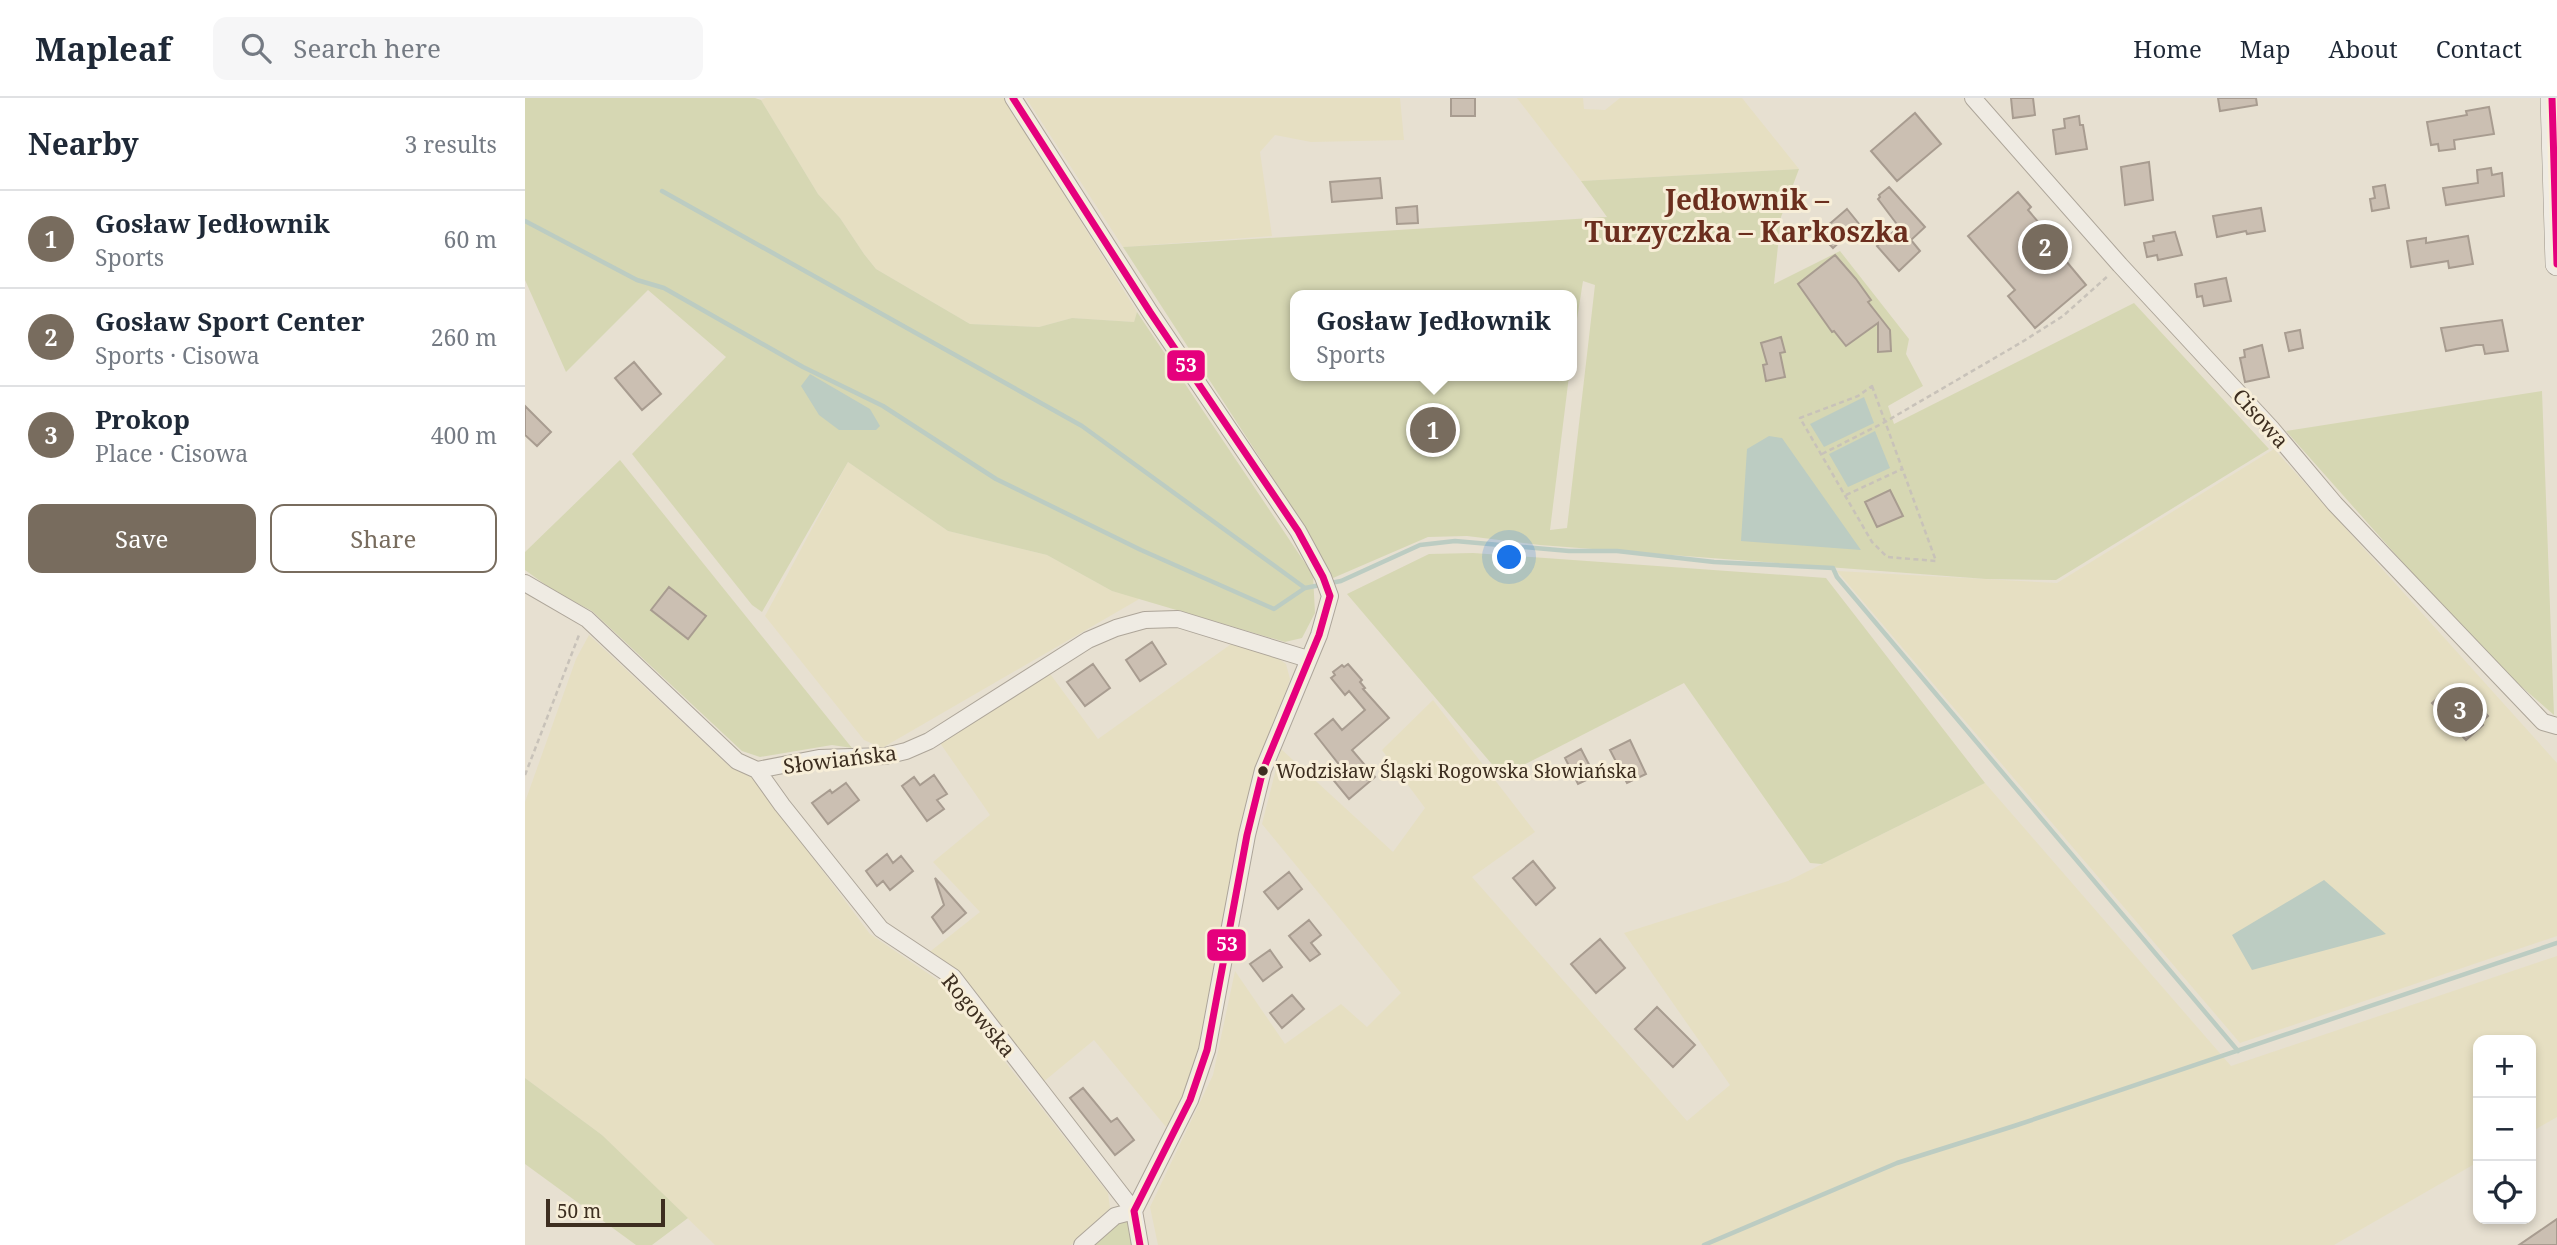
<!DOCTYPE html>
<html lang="en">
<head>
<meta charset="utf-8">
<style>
  body { margin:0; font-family:"Noto Serif",serif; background:#f6f6f7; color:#1f2937 }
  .controls { position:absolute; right:21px; bottom:21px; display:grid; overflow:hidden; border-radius:14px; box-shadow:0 4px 10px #0003 }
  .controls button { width:63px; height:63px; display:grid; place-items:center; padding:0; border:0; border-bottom:2px solid #e0e1e3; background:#fff; color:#1f2937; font:35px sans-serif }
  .scale { position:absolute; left:21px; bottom:18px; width:119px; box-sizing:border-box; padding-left:7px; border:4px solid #3d2e20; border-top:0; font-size:19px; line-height:24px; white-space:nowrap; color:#3d2e20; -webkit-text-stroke:5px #f7eed8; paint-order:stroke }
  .you { position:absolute; left:985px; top:460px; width:24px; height:24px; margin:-18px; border:5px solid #fff; border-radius:50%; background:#1a73e8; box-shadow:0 0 0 10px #1a73e833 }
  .badge { display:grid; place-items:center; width:46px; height:46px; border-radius:50%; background:#786c5e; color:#fff; font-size:23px; font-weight:700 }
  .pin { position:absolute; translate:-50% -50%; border:4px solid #fff; box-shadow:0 2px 7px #0006 }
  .popup { position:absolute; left:765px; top:192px; width:287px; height:91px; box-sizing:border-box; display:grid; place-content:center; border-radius:14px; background:#fff; filter:drop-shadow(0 2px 5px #0005); font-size:23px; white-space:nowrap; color:#747a83 }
  .popup b { font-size:26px; color:#1f2937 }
  .popup::after { content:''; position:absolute; left:50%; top:100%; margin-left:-14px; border:14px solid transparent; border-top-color:#fff }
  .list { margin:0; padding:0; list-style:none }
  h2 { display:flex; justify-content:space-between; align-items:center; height:91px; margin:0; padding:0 28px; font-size:30px }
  h2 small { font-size:23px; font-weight:400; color:#747a83 }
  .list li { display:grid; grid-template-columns:46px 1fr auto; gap:21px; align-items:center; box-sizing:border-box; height:98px; padding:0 28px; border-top:2px solid #e0e1e3 }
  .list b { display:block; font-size:26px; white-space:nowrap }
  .list p { margin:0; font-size:23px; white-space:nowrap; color:#747a83 }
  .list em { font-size:23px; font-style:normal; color:#747a83 }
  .actions { display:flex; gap:14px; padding:21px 28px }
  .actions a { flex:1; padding:16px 0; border:2px solid #786c5e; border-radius:14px; text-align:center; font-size:24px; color:#786c5e }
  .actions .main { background:#786c5e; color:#fff }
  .icon { flex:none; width:38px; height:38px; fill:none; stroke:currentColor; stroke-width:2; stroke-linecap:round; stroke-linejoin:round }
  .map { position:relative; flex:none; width:2032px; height:1147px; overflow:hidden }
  header { display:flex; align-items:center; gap:42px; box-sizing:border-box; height:98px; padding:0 35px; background:#fff; border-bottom:2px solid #e0e1e3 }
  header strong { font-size:33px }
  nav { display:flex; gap:38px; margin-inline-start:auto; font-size:24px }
  .search { width:490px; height:63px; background:#f6f6f7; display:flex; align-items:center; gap:18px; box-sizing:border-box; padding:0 24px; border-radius:14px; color:#747a83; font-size:26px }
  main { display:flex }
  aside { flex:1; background:#fff }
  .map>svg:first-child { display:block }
  .farmland { fill:#e6dfc2 }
  .green { fill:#d6d7b3; fill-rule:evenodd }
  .water { fill:#bcccc2 }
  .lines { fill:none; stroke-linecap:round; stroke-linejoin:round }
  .stream { stroke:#bcccc2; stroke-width:4.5 }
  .building { fill:#cbbfb2; stroke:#a89c90; stroke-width:2 }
  .street-casing { stroke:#ada599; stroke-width:18 }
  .secondary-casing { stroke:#9c958a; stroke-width:24 }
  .path { stroke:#c8c2b9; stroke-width:2.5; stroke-dasharray:5 3.5; stroke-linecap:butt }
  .street { stroke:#efebe3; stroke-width:16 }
  .secondary { stroke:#efebe3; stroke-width:23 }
  .bus-1-casing { stroke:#f7eed8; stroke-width:12 }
  .bus-1 { stroke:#e5007d; stroke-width:7 }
  .bus-dot { fill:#3d2e20; stroke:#f7eed8; stroke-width:2.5 }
  .labels { text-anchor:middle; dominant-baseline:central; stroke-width:6; stroke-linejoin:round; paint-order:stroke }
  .bus-label { font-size:19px; fill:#3d2e20; stroke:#f7eed8; text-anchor:start }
  .street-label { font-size:21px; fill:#3d2e20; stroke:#f7eed8 }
  .district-label { font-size:28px; font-weight:bold; fill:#6b2e1e; stroke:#f7eed8 }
  .line-badge { stroke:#f7eed8; stroke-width:2.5 }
  .badge-label { font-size:19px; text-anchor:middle; font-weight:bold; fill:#fff }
</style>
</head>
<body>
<header>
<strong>Mapleaf</strong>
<div class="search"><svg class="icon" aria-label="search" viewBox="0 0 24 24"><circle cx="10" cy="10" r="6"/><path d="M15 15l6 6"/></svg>Search here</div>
<nav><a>Home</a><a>Map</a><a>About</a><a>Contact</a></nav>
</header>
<main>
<aside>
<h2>Nearby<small>3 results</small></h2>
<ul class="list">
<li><span class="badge">1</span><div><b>Gosław Jedłownik</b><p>Sports</p></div><em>60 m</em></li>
<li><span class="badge">2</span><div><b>Gosław Sport Center</b><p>Sports · Cisowa</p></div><em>260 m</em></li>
<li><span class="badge">3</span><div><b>Prokop</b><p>Place · Cisowa</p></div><em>400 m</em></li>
</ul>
<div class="actions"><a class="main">Save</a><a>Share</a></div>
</aside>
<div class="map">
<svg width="2032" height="1147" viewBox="0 0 2032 1147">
  <rect width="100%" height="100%" fill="#e7e0d1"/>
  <path class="farmland" d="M241,0h238l133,214 -3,10 -62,-4 -33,9 -69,-3 -94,-55 -12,-15 -24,-36 -22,-24 -57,-94z
    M501,0h374l4,42 -93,2 -36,-7 -15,17 12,84 -149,11z
    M992,0h66l1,11 21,1 15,-12h122l57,71 -218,12z
    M1749,351l283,314v173l-317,107 -403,-472 220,12z
    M323,364l100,69 99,24 65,36 29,7 -259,150 -18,-8 -99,-124z
    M64,537l140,131 24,12 117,156 75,51 163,208 2,15 -39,37h-356l-113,-110 -77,-57v-276l51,-143z
    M709,544l41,14 11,8 4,15 -17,52 -18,37 -59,302 -15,35 -15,22 -72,-87 -52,43 -115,-129 53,-42 -47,-50 57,-47 -50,-72 108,-72 50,68z
    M908,602l102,132 -63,45 215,244 43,-36 -106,-152 164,-52 197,-98 246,283 326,-110v161l-26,15v-92h-53v122l-144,83h-1176l-8,-38 63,-132 22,-104 50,73 56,-40 26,23 34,-34 -139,-169 19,-75 112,103 32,-44 -43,-58z"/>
  <path class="green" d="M0,0h230l6,2 57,94 22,24 24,36 12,15 94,55 69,3 33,-9 62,4 3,-10 176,263 2,38 -13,25 -17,4 -173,-51 -65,-36 -99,-24 -100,-69 -86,150 -10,-7 -120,-151 94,-97 -78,-67 -82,82 -41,-92z
    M1274,71l-18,48 -7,67 66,-33 69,88 -3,15 17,32 -35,20 6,18 240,-121 135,146 -213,131 -70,-1 -446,-34 -73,-9 -39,1 -95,41 -25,-46 -185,-285 484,-30 -26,-36zM1058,183l12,4 -28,243 -17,2 19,-154h-274v-81h276v62z
    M2017,293l12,324 -70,-61 -198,-223z
    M95,362l232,288 -20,-3 -72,12 -18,-6 -150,-140 -38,-20 -29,-21v-18z
    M948,455l353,25 159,205 -163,81 -12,-1 -126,-180 -182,93 -155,-182 82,-40z
    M0,980l77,57 86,83 -36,27h-16l-111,-81z
    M603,1122l4,25h-40l26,-22z"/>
  <path class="water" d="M285,276l60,35 10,17 -4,4h-37l-20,-15 -18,-29z
    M1339,299l10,26 -50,24 -14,-23z
    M1350,333l15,37 -42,19 -19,-33z
    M1244,338l13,2 79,112 -120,-9 6,-92z
    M1799,782l62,54 -134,36 -20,-35z"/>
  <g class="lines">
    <path class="stream" d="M137,93l420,235 223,162 36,-7 79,-36 35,-4 114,10h48l97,11 119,6 4,9 401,474
      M0,123l112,59 27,8 139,79 80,39 113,73 145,71 133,59 31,-21
      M1179,1147l193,-82 117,-37 543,-183"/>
  </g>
  <path class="building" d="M926,0h24v18h-24z
    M1486,0h22l2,17 -22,3z
    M1693,0h38l1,7 -37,6z
    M1964,9l5,27 -40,6 1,9 -16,2 -1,-7 -7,1 -4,-23 40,-7 -1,-4z
    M1390,15l26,31 -44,37 -26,-30z
    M1554,18l1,9h3l4,24 -31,5 -3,-24 12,-2 -1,-9z
    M1624,64l4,38 -28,5 -4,-38z
    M1966,70l1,7 10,-2 2,23 -58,9 -3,-17 35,-5 -1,-13z
    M855,80l2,20 -50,4 -2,-20z
    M1860,87l4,23 -17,3 -2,-12 5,-1 -2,-11z
    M1364,89l36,40 -14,13 9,11 -21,20 -22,-25 22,-19 -21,-28 2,-2 -1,-2z
    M1493,94l13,15 -3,3 41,48 -3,3 20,24 -51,43 -27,-32 7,-6 -47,-54z
    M892,108l1,17 -21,1 -1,-16z
    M1736,110l4,23 -18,3 -1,-3 -29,6 -4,-21z
    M1322,111l12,15 -26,24 -14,-15z
    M1650,134l7,23 -24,5 -1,-5 -10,2 -3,-14 10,-2 -1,-5z
    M1943,138l5,28 -24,4 -1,-7 -37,6 -4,-26 19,-3v5z
    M1310,157l21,24 15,21 -3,2 22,28 1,21 -13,1v-29l-32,23 -12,-15 -2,1 -34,-48z
    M1701,180l5,23 -27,5 -2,-10 -5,1 -2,-13z
    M1977,222l6,31 -23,3 -2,-9h-7l-30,6 -5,-23z
    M1775,232l3,18 -14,3 -4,-18z
    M1256,239l4,15 -5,1 5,24 -19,4 -3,-16 4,-1 -6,-21z
    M1737,247l7,32 -24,5 -5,-24 5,-1 -1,-7z
    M109,264l27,32 -19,16 -27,-32z
    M0,308l26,26 -14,14 -12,-11z
    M1365,392l13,26 -26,11 -12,-25z
    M144,489l37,29 -18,23 -37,-29z
    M627,544l14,22 -26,17 -14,-21z
    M568,566l17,24 -25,18 -18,-24z
    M823,566l14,16 -2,2 5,6 -2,1 26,29 -37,32 23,27 -26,22 -19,-23 11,-9 -26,-33 18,-15 9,11 23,-20 -16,-19 -4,4 -14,-17 4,-3 -2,-3 9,-7 2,2z
    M1924,590l15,15 7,-6 17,19 -7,7 2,2 -17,15 -34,-37z
    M1105,642l16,34 -19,9 -17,-33z
    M1056,651l14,27 -17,8 -13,-26z
    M409,677l13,19 -10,6 7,9 -17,12 -25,-35 12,-9 6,8z
    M321,685l13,17 -31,24 -16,-21 18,-13 2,3z
    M362,756l6,9 8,-7 12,15 -23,19 -7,-9 -6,5 -11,-15z
    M1008,763l22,27 -19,17 -23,-27z
    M764,774l13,17 -24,20 -14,-17z
    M410,780l31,35 -23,20 -11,-16 12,-12z
    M784,822l12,15 -10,8 9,11 -10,7 -21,-25z
    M1075,841l25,29 -29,25 -25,-29z
    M745,852l12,17 -19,14 -13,-17z
    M767,897l12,14 -22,19 -12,-15z
    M1132,909l38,38 -22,22 -38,-38z
    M558,990l28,34 6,-4 17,22 -19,15 -45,-57z
    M2032,1121v26h-38z"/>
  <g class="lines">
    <g class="street-casing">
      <path id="street" d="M488,0l137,214 148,219 25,46 7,19 -11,39 -56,135 -16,65 -40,215 -17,50 -56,111 -19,5 -33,29
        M1448,0l147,167 151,163 64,76 208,218 14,4
        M0,485l62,36 150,142 20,9 62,-12 66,-2 21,-5 23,-10 159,-101 28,-12 29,-8 33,-1 130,40
        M232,672l25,35 99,124 72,48 181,234 6,34"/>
    </g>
    <g class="secondary-casing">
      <path id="secondary" d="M2027,0l5,166"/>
    </g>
    <path class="path" d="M1347,288l64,175 -49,-4 -15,-15 -72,-124 58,-22z
      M1297,356l63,-32 137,-80 41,-26 46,-41
      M1321,397l56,-26
      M0,677l54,-140"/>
    <use href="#street" class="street"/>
    <use href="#secondary" class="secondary"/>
    <g class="bus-1-casing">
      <path id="bus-1" d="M488,0l137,214 148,219 25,46 7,19 -11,39 -56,135 -16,65 -40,215 -17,50 -56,111 6,34
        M2027,0l5,166"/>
    </g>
    <use href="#bus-1" class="bus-1"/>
  </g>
  <circle class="bus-dot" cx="738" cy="673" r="6"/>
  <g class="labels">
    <g class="bus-label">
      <text x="751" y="673">Wodzisław Śląski Rogowska Słowiańska</text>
    </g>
    <g class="street-label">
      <text transform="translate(1736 320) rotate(48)">Cisowa</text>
      <text transform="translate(315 661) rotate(-7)">Słowiańska</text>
      <text transform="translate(454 917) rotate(50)">Rogowska</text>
    </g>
    <g class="district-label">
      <text x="1222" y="101">Jedłownik –<tspan x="1222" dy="32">Turzyczka – Karkoszka</tspan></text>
    </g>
  </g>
  <g class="line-badge">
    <rect x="641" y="251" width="40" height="33" rx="7" fill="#e5007d"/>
    <rect x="681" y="830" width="41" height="34" rx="7" fill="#e5007d"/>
  </g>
  <g class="badge-label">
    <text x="661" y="274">53</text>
    <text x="702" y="853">53</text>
  </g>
</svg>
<div class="controls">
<button>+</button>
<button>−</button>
<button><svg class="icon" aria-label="locate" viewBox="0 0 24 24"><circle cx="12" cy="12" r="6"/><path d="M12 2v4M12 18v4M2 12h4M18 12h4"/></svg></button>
</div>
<div class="scale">50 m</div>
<div class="you"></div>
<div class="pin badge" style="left:908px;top:332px">1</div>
<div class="popup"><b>Gosław Jedłownik</b>Sports</div>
<div class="pin badge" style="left:1520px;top:149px">2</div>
<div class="pin badge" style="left:1935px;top:612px">3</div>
</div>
</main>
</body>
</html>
